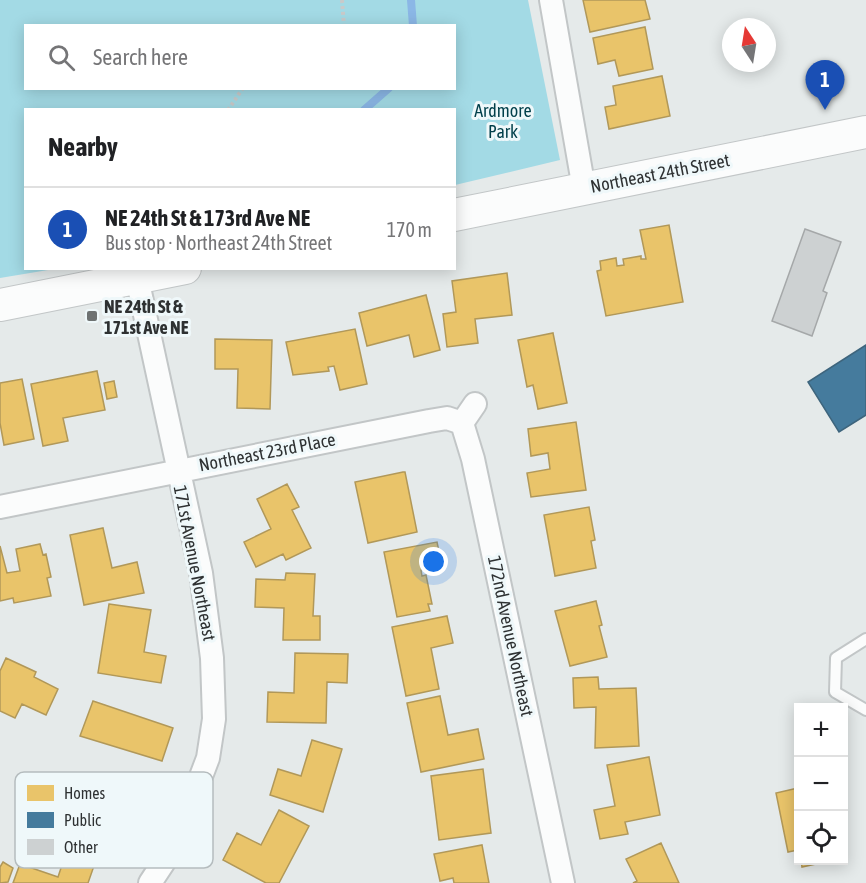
<!DOCTYPE html>
<html lang="en">
<head>
<meta charset="utf-8">
<style>
  body { margin:0; font-family:"Asap Condensed",sans-serif; background:#f2f2f2; color:#202124 }
  .controls { position:absolute; right:18px; bottom:18px; display:grid; overflow:hidden; border-radius:0px; box-shadow:0 3px 15px #0003 }
  .controls button { width:54px; height:54px; display:grid; place-items:center; padding:0; border:0; border-bottom:2px solid #e0e0e0; background:#fff; color:#202124; font:30px sans-serif }
  .compass { position:absolute; left:722px; top:18px; width:54px; height:54px; border-radius:50%; background:#fff; box-shadow:0 3px 15px #0003; rotate:348deg }
  .you { position:absolute; left:434px; top:562px; width:21px; height:21px; margin:-15px; border:4px solid #fff; border-radius:50%; background:#1a73e8; box-shadow:0 0 0 9px #1a73e833 }
  .badge { display:grid; place-items:center; width:39px; height:39px; border-radius:50%; background:#1a73e8; color:#fff; font-size:20px; font-weight:700 }
  .pin { position:absolute; translate:-50% -50px; filter:drop-shadow(0 2px 3px #0008) }
  .pin::after { content:''; position:absolute; top:32px; width:21px; height:18px; background:inherit; clip-path:polygon(0 0,100% 0,50% 100%) }
  .list { margin:0; padding:0; list-style:none }
  h2 { display:flex; justify-content:space-between; align-items:center; height:78px; margin:0; padding:0 24px; font-size:26px }
  h2 small { font-size:20px; font-weight:400; color:#757577 }
  .list li { display:grid; grid-template-columns:39px 1fr auto; gap:18px; align-items:center; box-sizing:border-box; height:84px; padding:0 24px; border-top:2px solid #e0e0e0 }
  .list b { display:block; font-size:22px; white-space:nowrap }
  .list p { margin:0; font-size:20px; white-space:nowrap; color:#757577 }
  .list em { font-size:20px; font-style:normal; color:#757577 }
  .icon { flex:none; width:33px; height:33px; fill:none; stroke:currentColor; stroke-width:2; stroke-linecap:round; stroke-linejoin:round }
  .map { position:relative; flex:none; width:866px; height:883px; overflow:hidden }
  .search { position:absolute; background:#fff; box-shadow:0 3px 15px #0003; left:24px; top:24px; width:432px; height:66px; display:flex; align-items:center; gap:15px; box-sizing:border-box; padding:0 21px; border-radius:0px; color:#757577; font-size:22px }
  .panel { position:absolute; background:#fff; box-shadow:0 3px 15px #0003; left:24px; top:108px; width:432px; height:162px; border-radius:0px }
  .map>svg:first-child { display:block }
  .green { fill:#a3dae5; fill-rule:evenodd }
  .homes { fill:#e9c46a; stroke:#b19859; stroke-width:1.5 }
  .public { fill:#457b9d; stroke:#3e657d; stroke-width:1.5 }
  .lines { fill:none; stroke-linecap:round; stroke-linejoin:round }
  .stream { stroke:#8bb7e6; stroke-width:8 }
  .building { fill:#cdd1d2; stroke:#a5a8a9; stroke-width:1.5 }
  .service-casing { stroke:#c2c6c7; stroke-width:14 }
  .minor-casing { stroke:#c2c6c7; stroke-width:26 }
  .secondary-casing { stroke:#c2c6c7; stroke-width:34 }
  .path { stroke:#c9caca; stroke-width:4; stroke-dasharray:3 3; stroke-linecap:butt }
  .service { stroke:#fbfcfc; stroke-width:10 }
  .minor { stroke:#fbfcfc; stroke-width:22 }
  .secondary { stroke:#fbfcfc; stroke-width:32 }
  .poi-dot { fill:#6e7272; stroke:#eff8fa; stroke-width:2 }
  .labels { text-anchor:middle; dominant-baseline:central; stroke-width:6; stroke-linejoin:round; paint-order:stroke }
  .park-label { font-size:18px; fill:#013f4a; stroke:#eff8fa }
  .street-label { font-size:18px; fill:#2e3132; stroke:#eff8fa }
  .poi-label { font-size:18px; font-weight:bold; fill:#2e3132; stroke:#eff8fa; text-anchor:start }
  .key { fill:#eff8fa; stroke:#b5bcbe; stroke-width:1.5 }
  .key-label { font-size:16px; fill:#2e3132 }
</style>
</head>
<body>
<div class="map">
<svg width="866" height="883" viewBox="0 0 866 883">
  <rect width="100%" height="100%" fill="#e5eaea"/>
  <path class="green" d="M0,0h528l32,160 -105,25 -1,-75h-428v158l28,1 -54,9zM26,26h428v62h-428z"/>
  <path class="homes" d="M583,0h62l5,19 -60,13z
    M645,27l8,42 -34,7 -4,-16 -17,4 -5,-26z
    M662,76l8,40 -61,13 -4,-22 11,-2 -3,-19z
    M669,225l14,77 -77,14 -9,-45 4,-1 -1,-9 16,-3 1,8 7,-1 -1,-6 18,-3v3h5l-6,-29z
    M507,273l5,42 -37,4 3,24 -31,4 -4,-33 13,-2 -4,-31z
    M426,295l14,55 -26,7 -5,-22 -42,11 -8,-33z
    M355,329l12,55 -27,6 -6,-24 -6,1 1,4 -36,4 -7,-33z
    M553,333l14,70 -29,6 -5,-24 -6,2 -9,-47z
    M215,339l57,1 -2,69 -33,-1 1,-39h-23z
    M97,371l8,39 -42,8 5,23 -25,5 -12,-62z
    M22,379l12,60 -30,6 -4,-22v-40z
    M114,381l3,16 -10,2 -3,-16z
    M576,422l10,68 -55,7 -4,-24 23,-4 -2,-16 -17,3 -3,-27z
    M403,472h2l12,60 -49,11 -13,-61z
    M287,484l12,23 -7,3 19,38 -25,12 -3,-6 -27,13 -12,-25 27,-13 -14,-30z
    M589,507l6,33 -4,1 5,27 -41,8 -11,-61z
    M103,528l9,40 25,-6 7,31 -60,12 -14,-70z
    M437,542l5,24 -21,4 1,6 4,-1 6,29h-4l2,7 -33,6 -13,-65z
    M40,544l3,11 3,-1 5,23 -4,1 4,18 -37,7 -1,-5 -13,3v-55l7,27 13,-2 -4,-22z
    M286,573l29,1 -2,42h7v24h-37l1,-32 -29,-1 1,-28 29,1z
    M596,601l6,24 -3,1 8,31 -37,9 -15,-55z
    M109,604l42,6 -7,42 22,4 -5,27 -63,-10z
    M447,616l6,27 -22,5 8,41 -33,7 -14,-69z
    M295,653l53,1 -1,29 -20,-1 -1,41 -59,-1 1,-30 26,1z
    M6,658l30,14 -2,5 24,12 -12,26 -24,-11 -7,14 -15,-7v-40z
    M598,677l1,12 37,-1 3,58 -44,2 1,-41 -22,1 -1,-30z
    M440,696l8,39 30,-6 6,30 -63,13 -14,-69z
    M93,701l80,27 -11,33 -82,-25z
    M312,740l30,9 -19,63 -53,-17 8,-26 23,7z
    M649,757l11,58 -35,7 3,12 -28,5 -6,-29 21,-4 -8,-41z
    M483,769l8,64 -52,7 -8,-64z
    M798,788v62l-10,2 -12,-59z
    M279,810l30,16 -30,57h-13l-43,-23 14,-27 24,12z
    M661,843l18,40h-46l4,-2 -11,-22z
    M482,845l7,38h-35l-1,-5 -13,3 -6,-27z
    M66,853l29,10 -7,20h-75l7,-19 38,13z
    M801,860h29v1l-28,6z
    M3,862l10,6 -5,14 -8,1v-16z"/>
  <path class="public" d="M866,345v70l-27,17 -31,-50z"/>
  <g class="lines">
    <path class="stream" d="M411,0l2,26
      M364,110l25,-22"/>
  </g>
  <path class="building" d="M805,229l36,13 -18,49 4,2 -15,43 -40,-15z"/>
  <g class="lines">
    <g class="service-casing">
      <path id="service" d="M866,639l-30,19 -1,34 31,18"/>
    </g>
    <g class="minor-casing">
      <path id="minor" d="M551,0l33,189
        M137,278l64,295 11,85 2,61 -6,39 -33,87 -25,38
        M462,423l13,-19
        M0,507l429,-86 18,-3 15,5 11,36 90,424
        M49,793l126,52"/>
    </g>
    <g class="secondary-casing">
      <path id="secondary" d="M454,215l412,-83
        M0,305l185,-37"/>
    </g>
    <path class="path" d="M342,0l2,26
      M228,110l15,-22"/>
    <use href="#service" class="service"/>
    <use href="#minor" class="minor"/>
    <use href="#secondary" class="secondary"/>
  </g>
  <rect class="poi-dot" x="86" y="310" width="12" height="12" rx="3"/>
  <g class="labels">
    <g class="park-label">
      <text x="503" y="110">Ardmore<tspan x="503" dy="21">Park</tspan></text>
    </g>
    <g class="street-label">
      <text transform="translate(660 173) rotate(-11)">Northeast 24th Street</text>
      <text transform="translate(267 452) rotate(-11)">Northeast 23rd Place</text>
      <text transform="translate(195 563) rotate(79)">171st Avenue Northeast</text>
      <text transform="translate(511 636) rotate(78)">172nd Avenue Northeast</text>
    </g>
    <g class="poi-label">
      <text x="104" y="306">NE 24th St &amp;<tspan x="104" dy="21">171st Ave NE</tspan></text>
    </g>
  </g>
  <rect x="15" y="772" width="198" height="96" rx="9" class="key"/>
  <rect x="27" y="785" width="27" height="16" fill="#e9c46a"/>
  <rect x="27" y="812" width="27" height="16" fill="#457b9d"/>
  <rect x="27" y="839" width="27" height="16" fill="#cdd1d2"/>
  <g class="key-label">
    <text x="64" y="799">Homes</text>
    <text x="64" y="826">Public</text>
    <text x="64" y="853">Other</text>
  </g>
</svg>
<div class="controls">
<button>+</button>
<button>−</button>
<button><svg class="icon" aria-label="locate" viewBox="0 0 24 24"><circle cx="12" cy="12" r="6"/><path d="M12 2v4M12 18v4M2 12h4M18 12h4"/></svg></button>
</div>
<svg class="compass" viewBox="-18 -18 36 36"><path d="M0-13l5 13h-10z" fill="#e53935"/><path d="M0 13l5-13h-10z" fill="#757577"/></svg>
<div class="you"></div>
<div class="pin badge" style="left:825px;top:110px;background:#1a4fb4">1</div>
<div class="search"><svg class="icon" aria-label="search" viewBox="0 0 24 24"><circle cx="10" cy="10" r="6"/><path d="M15 15l6 6"/></svg>Search here</div>
<section class="panel">
<h2>Nearby<small></small></h2>
<ul class="list">
<li><span class="badge" style="background:#1a4fb4">1</span><div><b>NE 24th St &amp; 173rd Ave NE</b><p>Bus stop · Northeast 24th Street</p></div><em>170 m</em></li>
</ul>
</section>
</div>
</body>
</html>
